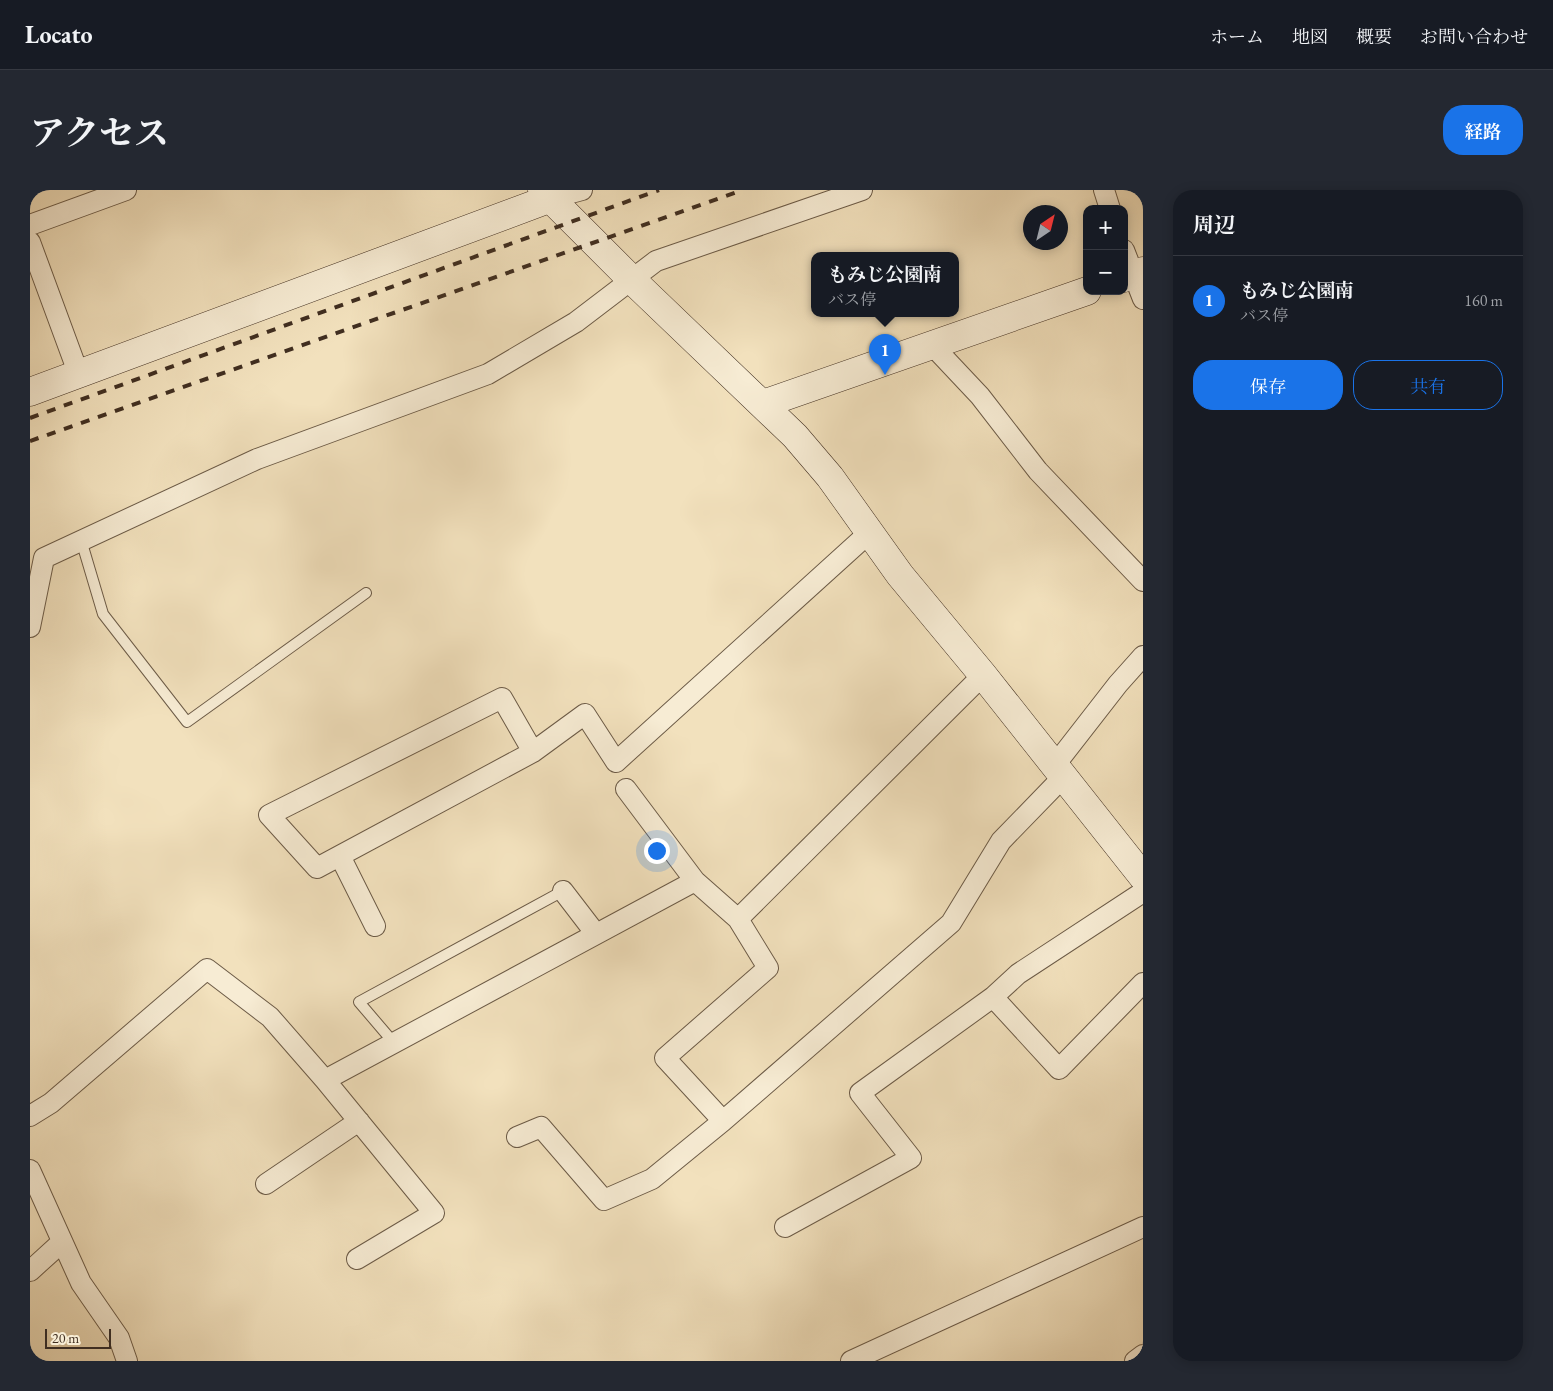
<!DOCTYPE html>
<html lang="ja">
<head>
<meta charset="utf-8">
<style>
  body { margin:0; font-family:"EB Garamond","Noto Serif JP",serif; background:#242831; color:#f1f3f6 }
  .controls { position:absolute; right:15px; top:15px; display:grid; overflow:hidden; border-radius:10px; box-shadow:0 2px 12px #0003 }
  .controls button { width:45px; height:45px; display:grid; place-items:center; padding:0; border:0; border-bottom:1px solid #363941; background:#171b24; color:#f1f3f6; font:25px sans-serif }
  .compass { position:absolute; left:993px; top:15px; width:45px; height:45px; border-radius:50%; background:#171b24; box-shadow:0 2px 12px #0003; rotate:35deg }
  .scale { position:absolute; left:15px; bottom:12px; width:66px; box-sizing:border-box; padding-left:5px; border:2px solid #402e20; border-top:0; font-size:14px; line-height:18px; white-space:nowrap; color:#402e20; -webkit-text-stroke:4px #f7ecd4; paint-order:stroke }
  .you { position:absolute; left:626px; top:660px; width:18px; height:18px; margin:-12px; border:4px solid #fff; border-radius:50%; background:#1a73e8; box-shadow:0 0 0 8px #1a73e833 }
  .badge { display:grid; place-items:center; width:32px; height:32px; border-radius:50%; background:#1a73e8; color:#fff; font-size:16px; font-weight:700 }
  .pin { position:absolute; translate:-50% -41px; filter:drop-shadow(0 1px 2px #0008) }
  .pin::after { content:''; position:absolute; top:26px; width:18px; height:15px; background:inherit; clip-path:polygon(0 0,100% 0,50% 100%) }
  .popup { position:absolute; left:781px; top:62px; width:148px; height:65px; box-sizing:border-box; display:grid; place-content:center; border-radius:10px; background:#171b24; filter:drop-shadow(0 1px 4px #0005); font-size:16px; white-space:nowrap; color:#9ea1a6 }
  .popup b { font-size:19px; color:#f1f3f6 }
  .popup::after { content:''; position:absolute; left:50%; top:100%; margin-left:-10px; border:10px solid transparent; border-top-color:#171b24 }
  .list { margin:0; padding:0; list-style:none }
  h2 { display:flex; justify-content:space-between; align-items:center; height:65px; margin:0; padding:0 20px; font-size:21px }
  h2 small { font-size:16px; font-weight:400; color:#9ea1a6 }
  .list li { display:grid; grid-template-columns:32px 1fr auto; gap:15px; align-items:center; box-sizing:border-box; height:90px; padding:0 20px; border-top:1px solid #363941 }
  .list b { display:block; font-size:19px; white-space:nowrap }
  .list p { margin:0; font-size:16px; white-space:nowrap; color:#9ea1a6 }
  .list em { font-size:16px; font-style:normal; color:#9ea1a6 }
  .actions { display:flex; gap:10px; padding:15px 20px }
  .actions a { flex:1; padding:11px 0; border:1px solid #1a73e8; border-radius:20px; text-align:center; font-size:18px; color:#1a73e8 }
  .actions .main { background:#1a73e8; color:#fff }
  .map { position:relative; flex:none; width:1113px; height:1171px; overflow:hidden; border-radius:20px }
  header { display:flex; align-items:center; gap:30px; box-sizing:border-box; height:70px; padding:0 25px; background:#171b24; border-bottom:1px solid #363941 }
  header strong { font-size:24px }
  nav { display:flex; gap:28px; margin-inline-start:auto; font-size:18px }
  .intro { display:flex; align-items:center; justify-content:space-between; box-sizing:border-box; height:120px; padding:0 30px }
  h1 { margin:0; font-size:35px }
  .button { padding:12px 22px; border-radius:20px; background:#1a73e8; color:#fff; font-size:18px; font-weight:700 }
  main { display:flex; gap:30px; padding:0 30px }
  aside { flex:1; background:#171b24; border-radius:20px; box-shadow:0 2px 12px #0003 }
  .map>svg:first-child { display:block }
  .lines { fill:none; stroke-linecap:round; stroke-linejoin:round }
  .lane-casing { stroke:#6c5b47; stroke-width:12 }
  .street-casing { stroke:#6c5b47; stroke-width:22 }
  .secondary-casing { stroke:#402e20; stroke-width:29 }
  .lane { stroke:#f7ecd4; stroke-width:10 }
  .street { stroke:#f7ecd4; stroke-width:20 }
  .secondary { stroke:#f7ecd4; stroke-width:28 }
  .rail { stroke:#402e20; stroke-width:4; stroke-dasharray:9 9; stroke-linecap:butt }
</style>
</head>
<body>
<header>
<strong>Locato</strong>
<nav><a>ホーム</a><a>地図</a><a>概要</a><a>お問い合わせ</a></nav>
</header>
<div class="intro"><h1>アクセス</h1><a class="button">経路</a></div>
<main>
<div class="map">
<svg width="1113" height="1171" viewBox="0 0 1113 1171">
  <rect width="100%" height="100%" fill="#f2e1bd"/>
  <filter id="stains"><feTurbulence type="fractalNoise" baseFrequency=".004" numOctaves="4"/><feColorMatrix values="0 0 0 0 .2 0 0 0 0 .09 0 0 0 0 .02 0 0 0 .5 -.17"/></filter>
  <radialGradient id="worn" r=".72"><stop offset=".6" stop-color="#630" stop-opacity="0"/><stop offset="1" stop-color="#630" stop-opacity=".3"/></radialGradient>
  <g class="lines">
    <g class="lane-casing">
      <path id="lane" d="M51,350l22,74 84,108 179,-129
        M364,853l-35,-41 204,-111"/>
    </g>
    <g class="street-casing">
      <path id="street" d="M1074,0l6,19
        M519,9l33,-9
        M0,35l96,-35
        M0,52l49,133
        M1094,60l19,49
        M902,155l48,51 58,75 105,110
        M0,437l14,-69 213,-99 231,-85 88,-52 80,-61 206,-71
        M503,562l-31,-54 -233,117 48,53 216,-116 52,-38 31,48 254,-230
        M1025,575l63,-81 25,-28
        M596,599l69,92 43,38
        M310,666l35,70
        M533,701l33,43
        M963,807l66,72 84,-86
        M295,890l370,-199
        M0,926l21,-13 156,-134 63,48 55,63 109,133 -77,46
        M693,931l-58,-63 103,-90 -30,-49 245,-244
        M487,947l24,-10 63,73 48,-21 71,-58 228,-198 50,-82 63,-65
        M0,980l51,113 38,55 8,23
        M236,994l93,-63
        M755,1037l126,-69 -51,-65 133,-96 25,-23 125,-82
        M0,1081l32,-29
        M821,1171l292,-134
        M1105,1171l8,-6"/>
    </g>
    <g class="secondary-casing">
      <path id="secondary" d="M512,0l89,89 164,157 35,41 70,98 83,100 160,202
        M1094,88l19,-7
        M0,202l519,-193
        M733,214l324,-113"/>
    </g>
    <use href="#lane" class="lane"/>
    <use href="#street" class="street"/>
    <use href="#secondary" class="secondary"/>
    <path class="rail" d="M0,228l629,-228
      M0,251l713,-251"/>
  </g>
  <rect width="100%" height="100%" filter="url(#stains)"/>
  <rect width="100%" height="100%" fill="url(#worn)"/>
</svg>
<div class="controls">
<button>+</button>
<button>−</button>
</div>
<svg class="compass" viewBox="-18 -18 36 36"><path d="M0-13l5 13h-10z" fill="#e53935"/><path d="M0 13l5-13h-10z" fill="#9ea1a6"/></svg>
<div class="scale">20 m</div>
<div class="you"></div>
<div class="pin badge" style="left:855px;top:185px">1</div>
<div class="popup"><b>もみじ公園南</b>バス停</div>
</div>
<aside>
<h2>周辺<small></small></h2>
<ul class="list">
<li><span class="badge">1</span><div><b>もみじ公園南</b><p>バス停</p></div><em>160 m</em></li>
</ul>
<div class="actions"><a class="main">保存</a><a>共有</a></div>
</aside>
</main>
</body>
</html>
